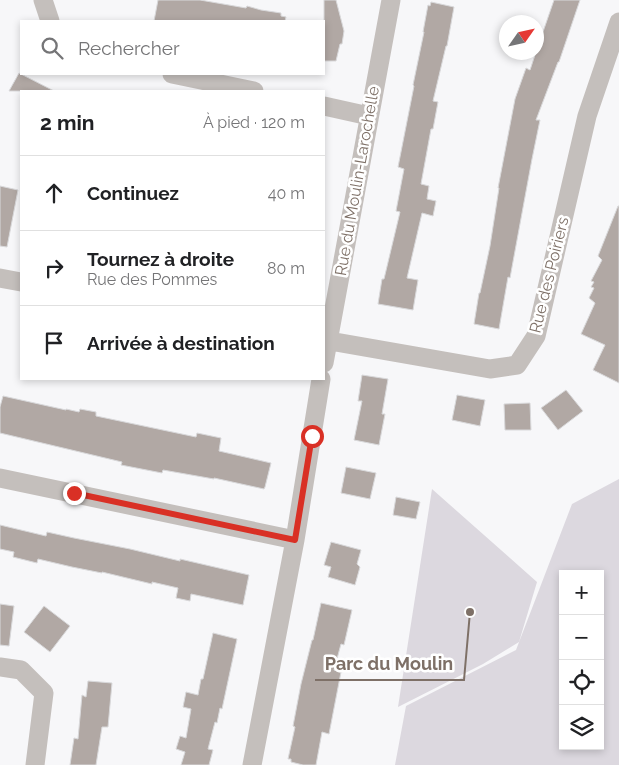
<!DOCTYPE html>
<html lang="fr">
<head>
<meta charset="utf-8">
<style>
  body { margin:0; font-family:Raleway,sans-serif; background:#f6f6f6; color:#202124 }
  .controls { position:absolute; right:15px; bottom:15px; display:grid; overflow:hidden; border-radius:0px; box-shadow:0 2px 8px #0003 }
  .controls button { width:45px; height:45px; display:grid; place-items:center; padding:0; border:0; border-bottom:1px solid #e0e0e0; background:#fff; color:#202124; font:25px sans-serif }
  .compass { position:absolute; left:499px; top:15px; width:45px; height:45px; border-radius:50%; background:#fff; box-shadow:0 2px 8px #0003; rotate:56deg }
  .stop { position:absolute; width:15px; height:15px; margin:-11px; border:4px solid #d93025; border-radius:50%; background:#fff }
  .stop.end { background:#d93025; border-color:#fff; box-shadow:0 1px 5px #0008 }
  .list { margin:0; padding:0; list-style:none }
  h2 { display:flex; justify-content:space-between; align-items:center; height:65px; margin:0; padding:0 20px; font-size:21px }
  h2 small { font-size:16px; font-weight:400; color:#757577 }
  .list li { display:grid; grid-template-columns:32px 1fr auto; gap:15px; align-items:center; box-sizing:border-box; height:75px; padding:0 20px; border-top:1px solid #e0e0e0 }
  .list b { display:block; font-size:19px; white-space:nowrap }
  .list p { margin:0; font-size:16px; white-space:nowrap; color:#757577 }
  .list em { font-size:16px; font-style:normal; color:#757577 }
  .icon { flex:none; width:28px; height:28px; fill:none; stroke:currentColor; stroke-width:2; stroke-linecap:round; stroke-linejoin:round }
  .map { position:relative; flex:none; width:619px; height:765px; overflow:hidden }
  .search { position:absolute; background:#fff; box-shadow:0 2px 8px #0003; left:20px; top:20px; width:305px; height:55px; display:flex; align-items:center; gap:12px; box-sizing:border-box; padding:0 18px; border-radius:0px; color:#757577; font-size:19px }
  .panel { position:absolute; background:#fff; box-shadow:0 2px 8px #0003; left:20px; top:90px; width:305px; height:290px; border-radius:0px }
  .map>svg:first-child { display:block }
  .green { fill:#dcd8df; fill-rule:evenodd }
  .building { fill:#b1a8a4; stroke:#d9d9db }
  .lines { fill:none; stroke-linecap:round; stroke-linejoin:round }
  .minor { stroke:#c4bfbc; stroke-width:19 }
  .route { stroke:#d93025; stroke-width:6 }
  .labels { text-anchor:middle; dominant-baseline:central; stroke-width:5; stroke-linejoin:round; paint-order:stroke }
  .street-label { font-size:16px; fill:#7e7067; stroke:#fff }
  .leader { fill:none; stroke:#7e7067; stroke-width:2 }
  .callout-dot { fill:#7e7067; stroke:#fff; stroke-width:2 }
  .callout-label { font-size:18px; text-anchor:middle; font-weight:bold; fill:#7e7067; stroke:#fff; stroke-width:5; stroke-linejoin:round; paint-order:stroke }
</style>
</head>
<body>
<div class="map">
<svg width="619" height="765" viewBox="0 0 619 765">
  <rect width="100%" height="100%" fill="#f7f7f9"/>
  <path class="green" d="M619,479v286h-224l11,-59 110,-56 56,-146zM563,574h37v172h-37z
    M432,489l105,93 -18,60 -36,22 -85,43z"/>
  <path class="building" d="M158,0h42l46,8 1,-2 14,4 20,3v3l5,1 -1,4h-131z
    M324,0h12l8,31 -2,13h-2l-4,17h-12z
    M554,0h26l-21,62h-1l-22,58h4l-8,39 -22,119 -2,-1 -9,52 -25,-5 5,-31h1l10,-47 9,-58h-1l17,-89 11,-31 4,2 6,-18z
    M431,2l23,5 -7,39h-1l-13,55 5,1 -5,27h-2l-10,55 8,2 -2,13 9,2 -3,15 -11,-3 -15,65 11,2 -5,30 -35,-6 4,-25h2l16,-67 -4,-1 8,-42 -6,-2 16,-81 -1,-1 11,-53h-1l5,-27 2,1z
    M19,73l35,18h-45z
    M0,186l18,4 -11,57 -7,-1z
    M618,206h1v177l-26,-13 12,-25 -24,-11 14,-31 -6,-5 5,-10 -3,-1 3,-5 -3,-1 11,-21 -4,-4z
    M362,375l26,4 -6,35h3l-6,31 -25,-5 8,-39h-4z
    M566,390l17,21 -25,19 -17,-22z
    M457,395l28,5 -5,26 -28,-6z
    M3,396l63,14v-1l13,3 1,-3 16,3v4l100,21 1,-4 24,5 -2,13 52,12 -6,24 -1,2 -50,-11v1l-51,-9 -1,3 -41,-8 1,-3 -122,-29v-26z
    M530,403l1,27h-26l-1,-26z
    M346,467l30,6 -6,26 -29,-6z
    M396,497l24,5 -4,17 -23,-4z
    M0,525l46,11 1,-4 27,6 56,11 50,12v-2l69,16 -6,30 -52,-11 -1,7 -14,-3 2,-10 -26,-6v2l-50,-12v1l-30,-6 -34,-8 -1,4 -24,-6 1,-5 -14,-3z
    M331,542l30,8 -4,14 3,3 -5,18 -27,-8 3,-10 -7,-2z
    M321,603l31,7 -8,35 -3,-1 -7,26 7,2 -12,62 -7,-2 -6,33h-13l-12,-3v-3h-3l7,-32 -2,-1 8,-42 11,-44h1z
    M0,604l14,2 -5,40 -9,-1z
    M44,606l26,20 -20,26 -26,-20z
    M213,633l24,6 -15,70 -2,-1 -3,15 -2,-1 -7,27 5,1 -4,15h-28l4,-13 -9,-3 4,-13 6,2 5,-29 -8,-2 3,-15 12,3 3,-16h2z
    M88,681l24,2 -4,44h-6l-6,38h-26l4,-27 4,1 4,-44 4,2z"/>
  <g class="lines">
    <path class="minor" d="M43,0l7,21
      M172,74l82,17
      M324,106l45,10
      M0,278l21,4
      M324,340l166,29 27,-4 19,-29 51,-220 32,-94
      M324,363l67,-363
      M0,478l295,62
      M0,667l21,3 23,23 -9,72
      M252,765l43,-225 26,-161"/>
  </g>
  <g class="lines">
    <path class="route" d="M74,493l221,47 17,-104"/>
  </g>
  <g class="labels">
    <g class="street-label">
      <text transform="translate(357 181) rotate(-80)">Rue du Moulin-Larochelle</text>
      <text transform="translate(549 275) rotate(-76)">Rue des Poiriers</text>
    </g>
  </g>
  <path class="leader" d="M470 612L464 680H315"/>
  <circle class="callout-dot" cx="470" cy="612" r="5"/>
  <g class="callout-label">
    <text x="389" y="670">Parc du Moulin</text>
  </g>
</svg>
<div class="controls">
<button>+</button>
<button>−</button>
<button><svg class="icon" aria-label="locate" viewBox="0 0 24 24"><circle cx="12" cy="12" r="6"/><path d="M12 2v4M12 18v4M2 12h4M18 12h4"/></svg></button>
<button><svg class="icon" aria-label="layers" viewBox="0 0 24 24"><path d="M12 4l9 5-9 5-9-5zM3 14l9 5 9-5"/></svg></button>
</div>
<svg class="compass" viewBox="-18 -18 36 36"><path d="M0-13l5 13h-10z" fill="#e53935"/><path d="M0 13l5-13h-10z" fill="#757577"/></svg>
<div class="stop" style="left:312px;top:436px"></div>
<div class="stop end" style="left:74px;top:493px"></div>
<div class="search"><svg class="icon" aria-label="search" viewBox="0 0 24 24"><circle cx="10" cy="10" r="6"/><path d="M15 15l6 6"/></svg>Rechercher</div>
<section class="panel">
<h2>2 min<small>À pied · 120 m</small></h2>
<ul class="list">
<li><svg class="icon" aria-label="ahead" viewBox="0 0 24 24"><path d="M12 20V5M6 11l6-6 6 6"/></svg><div><b>Continuez</b></div><em>40 m</em></li>
<li><svg class="icon" aria-label="right" viewBox="0 0 24 24"><path d="M7 20v-9h11M14 6l5 5-5 5"/></svg><div><b>Tournez à droite</b><p>Rue des Pommes</p></div><em>80 m</em></li>
<li><svg class="icon" aria-label="arrive" viewBox="0 0 24 24"><path d="M6 21V4h12l-3 4 3 4H6"/></svg><div><b>Arrivée à destination</b></div></li>
</ul>
</section>
</div>
</body>
</html>
